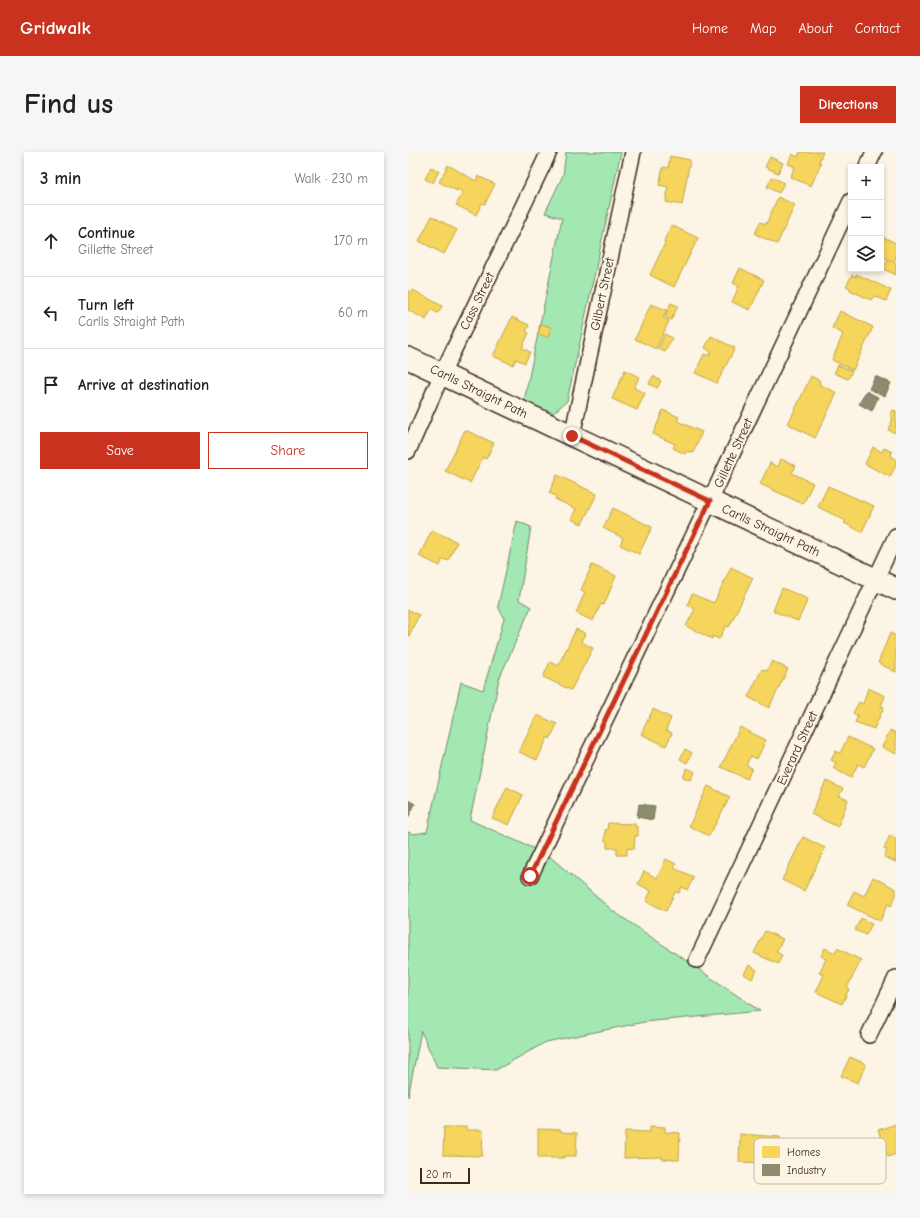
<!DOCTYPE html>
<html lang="en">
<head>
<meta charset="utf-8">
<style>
  body { margin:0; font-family:"Comic Neue",sans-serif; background:#f6f6f6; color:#222 }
  .controls { position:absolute; right:12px; top:12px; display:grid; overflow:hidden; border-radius:0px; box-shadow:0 2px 6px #0003 }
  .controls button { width:36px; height:36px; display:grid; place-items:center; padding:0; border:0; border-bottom:1px solid #e0e0e0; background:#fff; color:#222; font:20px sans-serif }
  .scale { position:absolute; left:12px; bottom:10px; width:50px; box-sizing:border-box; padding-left:4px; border:2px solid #3b2a1e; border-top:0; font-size:11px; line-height:14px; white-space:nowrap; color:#3b2a1e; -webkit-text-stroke:3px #fcf5e5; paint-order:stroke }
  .stop { position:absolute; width:12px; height:12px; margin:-9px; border:3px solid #c8321e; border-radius:50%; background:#fff }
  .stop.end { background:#c8321e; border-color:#fff; box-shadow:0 1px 4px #0008 }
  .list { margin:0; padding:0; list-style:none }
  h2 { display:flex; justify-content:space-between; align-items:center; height:52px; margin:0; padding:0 16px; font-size:17px }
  h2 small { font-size:13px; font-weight:400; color:#767676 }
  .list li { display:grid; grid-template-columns:26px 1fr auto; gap:12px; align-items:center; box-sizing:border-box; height:72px; padding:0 16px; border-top:1px solid #e0e0e0 }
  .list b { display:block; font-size:15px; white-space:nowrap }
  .list p { margin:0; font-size:13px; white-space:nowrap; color:#767676 }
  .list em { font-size:13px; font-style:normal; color:#767676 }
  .actions { display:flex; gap:8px; padding:12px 16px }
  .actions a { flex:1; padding:9px 0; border:1px solid #c8321e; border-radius:0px; text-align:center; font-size:14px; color:#c8321e }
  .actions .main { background:#c8321e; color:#fff }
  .icon { flex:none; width:22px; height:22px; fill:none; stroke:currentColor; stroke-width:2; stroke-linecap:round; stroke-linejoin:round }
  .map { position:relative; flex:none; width:488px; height:1042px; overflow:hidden; border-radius:0px }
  header { display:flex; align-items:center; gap:24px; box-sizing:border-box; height:56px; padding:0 20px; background:#c8321e; color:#fff }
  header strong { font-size:19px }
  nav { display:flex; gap:22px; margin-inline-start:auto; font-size:14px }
  .intro { display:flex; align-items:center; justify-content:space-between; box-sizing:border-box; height:96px; padding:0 24px }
  h1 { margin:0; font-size:28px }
  .button { padding:10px 18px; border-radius:0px; background:#c8321e; color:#fff; font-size:14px; font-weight:700 }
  main { display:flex; gap:24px; padding:0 24px }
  aside { flex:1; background:#fff; border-radius:0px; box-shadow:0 2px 6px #0003 }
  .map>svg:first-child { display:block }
  .green { fill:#a3e8b3; stroke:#6f8968 }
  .homes { fill:#f6d55c; stroke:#bea249 }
  .industry { fill:#8c8c6e; stroke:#746f56 }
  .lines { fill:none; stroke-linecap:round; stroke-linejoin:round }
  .street-casing { stroke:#3b2a1e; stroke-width:18 }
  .secondary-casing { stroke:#3b2a1e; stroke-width:24 }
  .street { stroke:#fcf5e5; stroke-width:15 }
  .secondary { stroke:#fcf5e5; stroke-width:21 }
  .route { stroke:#c8321e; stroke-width:5 }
  .labels { text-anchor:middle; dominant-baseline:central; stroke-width:4; stroke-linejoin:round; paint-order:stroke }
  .street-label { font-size:13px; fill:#3b2a1e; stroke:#fcf5e5 }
  .key { fill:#fcf5e5; stroke:#c2b8a9; stroke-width:1 }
  .key-label { font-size:11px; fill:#3b2a1e }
</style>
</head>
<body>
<header>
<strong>Gridwalk</strong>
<nav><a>Home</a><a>Map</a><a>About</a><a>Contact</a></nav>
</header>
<div class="intro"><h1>Find us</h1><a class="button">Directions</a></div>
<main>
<aside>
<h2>3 min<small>Walk · 230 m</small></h2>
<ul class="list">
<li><svg class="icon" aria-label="ahead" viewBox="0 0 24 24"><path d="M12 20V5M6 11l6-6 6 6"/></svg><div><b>Continue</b><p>Gillette Street</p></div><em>170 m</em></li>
<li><svg class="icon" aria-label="left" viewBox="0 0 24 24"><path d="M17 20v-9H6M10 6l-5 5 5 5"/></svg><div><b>Turn left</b><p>Carlls Straight Path</p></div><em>60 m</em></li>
<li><svg class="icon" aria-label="arrive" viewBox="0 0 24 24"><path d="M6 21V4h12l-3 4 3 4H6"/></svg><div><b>Arrive at destination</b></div></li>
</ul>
<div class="actions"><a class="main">Save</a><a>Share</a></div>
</aside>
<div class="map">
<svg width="488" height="1042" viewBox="0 0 488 1042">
  <rect width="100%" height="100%" fill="#fcf5e5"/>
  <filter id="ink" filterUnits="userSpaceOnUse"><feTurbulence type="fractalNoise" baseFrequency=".025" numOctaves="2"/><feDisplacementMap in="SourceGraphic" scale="8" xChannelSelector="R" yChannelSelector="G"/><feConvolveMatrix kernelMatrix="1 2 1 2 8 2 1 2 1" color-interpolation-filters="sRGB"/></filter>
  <g filter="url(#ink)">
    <path class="green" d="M158,0h55l-54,249 -14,12 -29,-12 38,-183 -17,-5 18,-38z
      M109,369l14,6 -12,73 12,7 -32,72 -29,141 78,35 65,56 147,100 -116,11 -98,20 -50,28 -59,-3 -16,-36 -13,66v-265l5,2 14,-2 34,-150 22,8 21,-71 -6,-13z"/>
    <path class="homes" d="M392,0h23l-4,10 2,1 -10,23 -21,-9 5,-10 -7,-3 4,-10 6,3z
      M262,4l20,4 -8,45 -16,-3 2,-15 -9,-2 4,-18 5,1z
      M362,5l13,6 -5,10 -13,-6z
      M40,13l28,16 2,-5 17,8 -10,20 -3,-1 -6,12 -20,-10 7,-13 -6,-3v2l-18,-9z
      M23,15l8,4 -6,12 -8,-4z
      M364,25l12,6 -5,10 -12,-6z
      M370,45l17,8 -18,39 -22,-10 5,-12 6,2z
      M24,64l25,14 -13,24 -25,-13z
      M263,73l27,13 -24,49 -24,-12 15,-32 -1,-2z
      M473,84l15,7v14l-2,5 -13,-6z
      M480,108l8,3v12l-13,-6z
      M332,116l24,12 -14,30 -18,-8 7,-16 -6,-3z
      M448,122l35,16 -5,11 -12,-5 -3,4 -21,-10v-2l-4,-2 6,-11 4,2z
      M0,138l4,3 1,-3 29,16 -4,7 -7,-3 -5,10 -18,-10z
      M263,151l7,3 -7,14 -6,-3z
      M243,152l16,6 -4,8 6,3 -13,28 -21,-10z
      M432,159l33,16 -20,43 -21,-10 11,-26 -11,-6z
      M104,165l17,8 -3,7 3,1 -7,15 8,4 -5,11 -9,-4 -3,6 -20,-9z
      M133,172l10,3 -3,10 -10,-3z
      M257,182l7,4 -7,14 -7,-3z
      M303,184l24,12 -18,35 -22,-10 9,-19 5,2 2,-4 -6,-4z
      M430,213l14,6 -4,8 -14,-6z
      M217,218l14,7 -5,11 11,5 -8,17 -25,-11z
      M245,224l8,5 -4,7 -8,-4z
      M403,224l9,5 -1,3 18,9 -22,45 -27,-14z
      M255,258l16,7 -2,4 25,11 -9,21 -6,-2 -2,3 -12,-6 2,-4 -22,-10z
      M485,258l3,1v22l-8,-3 5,-12 -3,-2z
      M57,278l29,13 -8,16 -3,-2 -13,26 -25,-12z
      M465,295l9,5 2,-4 8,4 -1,4 5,3v6l-6,12 -25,-13z
      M373,307l15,7 -4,7 21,10 -10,21 -43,-20 10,-21 8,4z
      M149,323l40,19 -15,30 -11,-5 5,-10 -21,-10 1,-3 -7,-3z
      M420,334l46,20 -12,26 -18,-9 2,-2 -28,-14z
      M205,356l39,19 -13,27 -19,-9 3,-7 -20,-10z
      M24,378l25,12 -9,19 -5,-2 -3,7 -21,-10z
      M184,413l24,11 -12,29 -3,-1 -8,17 -17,-8 9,-21 -4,-2z
      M323,415l22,11 -24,49 -3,-1 -7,13 -7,-3v3l-26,-13 9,-17 -8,-4 5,-11 22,9z
      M374,436l26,11 -10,22 -25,-10z
      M0,458l11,5 -11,23z
      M168,477l9,4 -4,9 12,6 -22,42 -28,-13 7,-15 8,4z
      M482,481l6,3v36l-18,-9z
      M364,509l16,8 -19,39 -21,-11 14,-28 5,2z
      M460,536l17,8 -4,10 3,1 -10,22 -19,-7 3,-6 -5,-3 6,-11 4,2z
      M245,557l18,9 -5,12 6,3 -6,13 -25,-12z
      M129,563l20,9 -7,15 -2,-2 -11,23 -18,-8z
      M332,575l26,13 -9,19 -6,-3 -5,9 6,3 -5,11 -26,-12z
      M482,578l6,3v21l-14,-7z
      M440,585l25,12 -9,18 -6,-3 -7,14 -18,-10 3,-5 -5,-3 5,-9 4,2z
      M277,597l7,4 -5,10 -7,-4z
      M279,616l8,4 -4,8 -8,-3z
      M418,629l17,8 -4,7 9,4 -10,27 -27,-13z
      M300,634l22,11 -21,39 -20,-10z
      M99,635l16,8 -14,30 -17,-7z
      M200,671l27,1v3h3v9h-3l-1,13 -7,-1v7h-10v-7h-10v-7h-2v-11h2z
      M482,683l6,3v24l-12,-5 3,-7 -3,-1z
      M395,685l22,11 -21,43 -22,-11z
      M258,707l10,5 -2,4 20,9 -7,13 -5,-3 -3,6 -4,-1 -9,19 -20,-10 5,-10 -13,-7 6,-13 13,7z
      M465,725l23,12v6l-5,11 -3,-2 -8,17 -33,-16 7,-14 10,5z
      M453,766l11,6 -6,11 -11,-5z
      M357,779l18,8 -7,13 6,3 -4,9 -24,-11z
      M417,796l10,5 2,-5 24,12 -14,28 2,1 -7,15 -26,-12 8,-17 -5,-2 7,-14 -5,-3z
      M341,813l8,5 -5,9 -8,-5z
      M442,905l16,7 -8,19 -17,-7z
      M488,972v30l-8,3 -10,-27z
      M242,974l15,1v5l15,1 -1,27 -17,-1v-2l-38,1 1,-27 25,1z
      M36,975h22v3h17l-1,26 -39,-1z
      M130,977l23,1v2l16,1 -1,23h-12v2h-26z
      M332,982l40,3 -1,24h-13v2l-27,-1z"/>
    <path class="industry" d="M467,224l16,7 -6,13 -16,-7z
      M458,239l12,6 -6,14 -13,-7z
      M0,648l7,4 -7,14z
      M231,652l16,2 -2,14 -16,-3z"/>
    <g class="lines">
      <g class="street-casing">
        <path id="street" d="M459,15l7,-15
          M164,284l61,-284
          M0,299l34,-77 107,-222
          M122,724l180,-375 141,-300
          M289,808l199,-424
          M461,883l27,-57"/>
      </g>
      <g class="secondary-casing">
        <path id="secondary" d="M0,206l488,231"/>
      </g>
      <use href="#street" class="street"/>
      <use href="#secondary" class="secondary"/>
    </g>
  </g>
  <g class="lines" filter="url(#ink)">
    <path class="route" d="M122,724l180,-375 -138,-65"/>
  </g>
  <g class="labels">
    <g class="street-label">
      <text transform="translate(194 142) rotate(-78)">Gilbert Street</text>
      <text transform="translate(69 149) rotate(-64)">Cass Street</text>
      <text transform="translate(71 239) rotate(26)">Carlls Straight Path</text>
      <text transform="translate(325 301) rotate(-65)">Gillette Street</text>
      <text transform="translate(363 378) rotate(25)">Carlls Straight Path</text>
      <text transform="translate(389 596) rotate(-65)">Everard Street</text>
    </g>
  </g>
  <rect x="346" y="986" width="132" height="46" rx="6" class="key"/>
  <rect x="354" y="994" width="18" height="12" fill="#f6d55c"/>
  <rect x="354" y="1012" width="18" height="12" fill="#8c8c6e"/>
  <g class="key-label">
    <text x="379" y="1004">Homes</text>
    <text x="379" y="1022">Industry</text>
  </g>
</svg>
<div class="controls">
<button>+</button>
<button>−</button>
<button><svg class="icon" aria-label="layers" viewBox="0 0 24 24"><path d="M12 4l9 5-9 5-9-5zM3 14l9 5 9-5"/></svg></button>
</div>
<div class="scale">20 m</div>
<div class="stop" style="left:122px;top:724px"></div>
<div class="stop end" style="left:164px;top:284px"></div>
</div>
</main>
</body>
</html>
